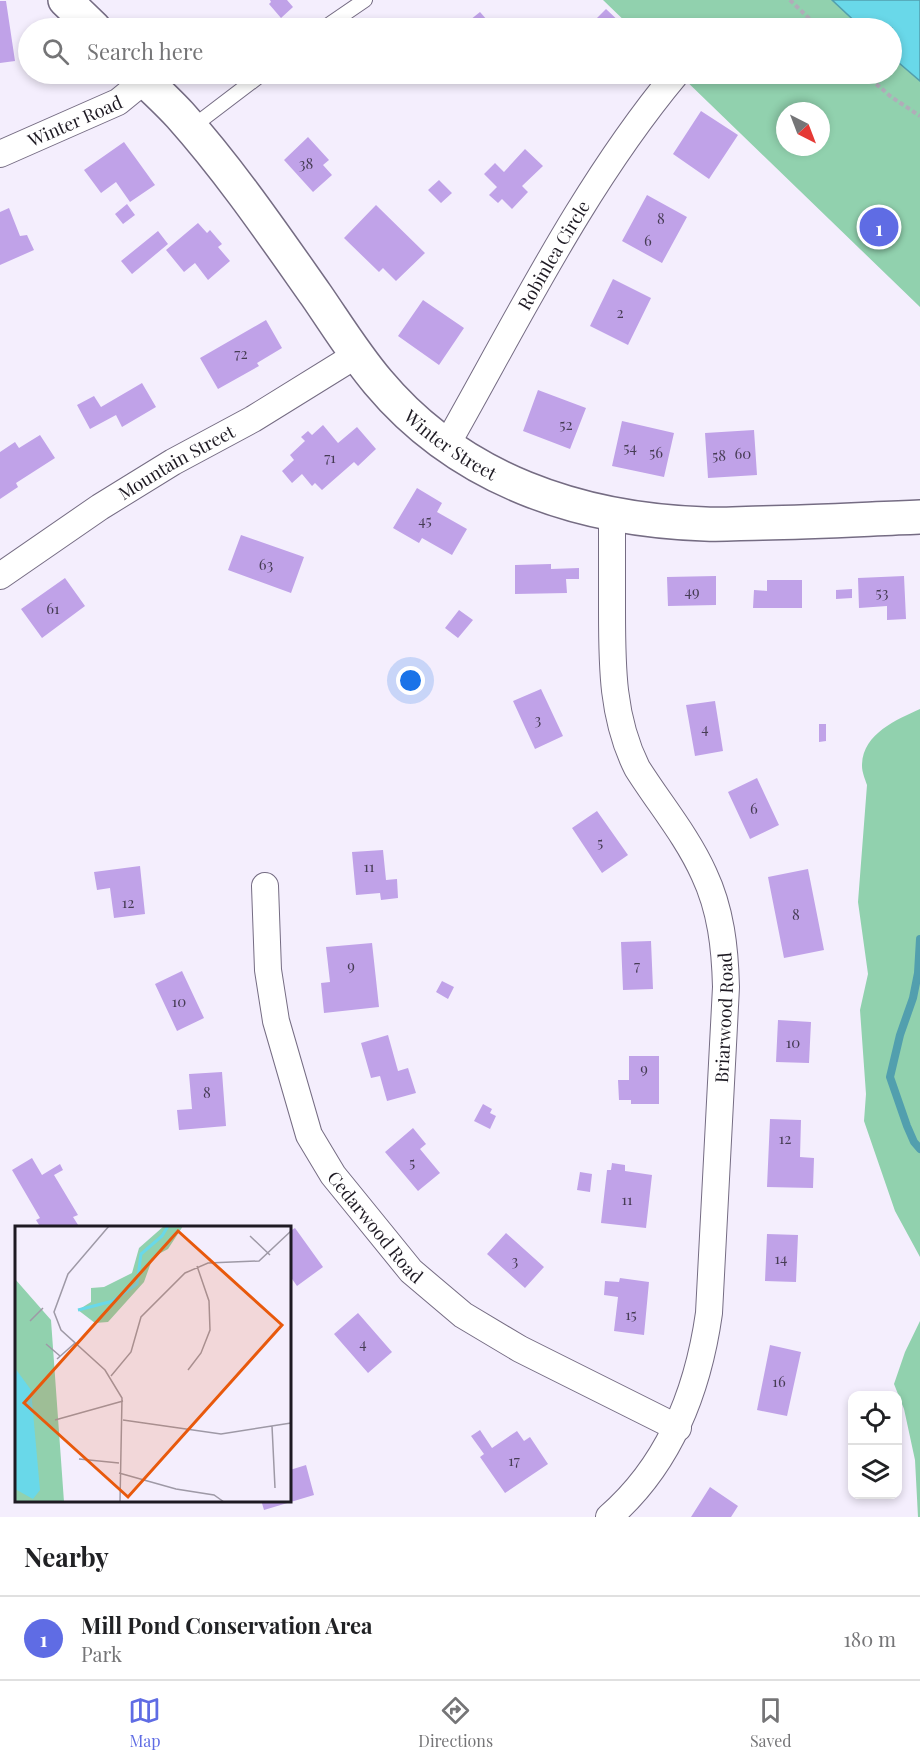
<!DOCTYPE html>
<html lang="en">
<head>
<meta charset="utf-8">
<style>
  body { margin:0; font-family:"Playfair Display",serif; background:#f6f6f6; color:#202124 }
  .controls { position:absolute; right:18px; bottom:18px; display:grid; overflow:hidden; border-radius:12px; box-shadow:0 3px 9px #0003 }
  .controls button { width:54px; height:54px; display:grid; place-items:center; padding:0; border:0; border-bottom:2px solid #e0e0e0; background:#fff; color:#202124; font:30px sans-serif }
  .compass { position:absolute; left:776px; top:102px; width:54px; height:54px; border-radius:50%; background:#fff; box-shadow:0 3px 9px #0003; rotate:138deg }
  .you { position:absolute; left:411px; top:681px; width:21px; height:21px; margin:-15px; border:4px solid #fff; border-radius:50%; background:#1a73e8; box-shadow:0 0 0 9px #1a73e833 }
  .badge { display:grid; place-items:center; width:39px; height:39px; border-radius:50%; background:#5f6ce4; color:#fff; font-size:20px; font-weight:700 }
  .pin { position:absolute; translate:-50% -50%; border:3px solid #fff; box-shadow:0 2px 6px #0006 }
  .list { margin:0; padding:0; list-style:none }
  h2 { display:flex; justify-content:space-between; align-items:center; height:78px; margin:0; padding:0 24px; font-size:26px }
  h2 small { font-size:20px; font-weight:400; color:#757577 }
  .list li { display:grid; grid-template-columns:39px 1fr auto; gap:18px; align-items:center; box-sizing:border-box; height:84px; padding:0 24px; border-top:2px solid #e0e0e0 }
  .list b { display:block; font-size:22px; white-space:nowrap }
  .list p { margin:0; font-size:20px; white-space:nowrap; color:#757577 }
  .list em { font-size:20px; font-style:normal; color:#757577 }
  .icon { flex:none; width:33px; height:33px; fill:none; stroke:currentColor; stroke-width:2; stroke-linecap:round; stroke-linejoin:round }
  .map { position:relative; flex:none; width:920px; height:1517px; overflow:hidden }
  .search { position:absolute; background:#fff; box-shadow:0 3px 9px #0003; left:18px; right:18px; top:18px; height:66px; display:flex; align-items:center; gap:15px; box-sizing:border-box; padding:0 21px; border-radius:33px; color:#757577; font-size:22px }
  .sheet { height:162px; background:#fff }
  nav { display:flex; justify-content:space-around; align-items:center; box-sizing:border-box; height:84px; border-top:2px solid #e0e0e0; background:#fff; font-size:16px; color:#757577 }
  nav a { display:grid; justify-items:center; gap:3px }
  nav .on { color:#5f6ce4 }
  .map>svg:first-child { display:block }
  .green { fill:#91d1ae; fill-rule:evenodd }
  .water { fill:#69d8e9; stroke:#529fae; stroke-width:1.5 }
  .lines { fill:none; stroke-linecap:round; stroke-linejoin:round }
  .stream { stroke:#529fae; stroke-width:8 }
  .building { fill:#c0a2e8 }
  .lane-casing { stroke:#756c83; stroke-width:16 }
  .street-casing { stroke:#756c83; stroke-width:28 }
  .secondary-casing { stroke:#756c83; stroke-width:36 }
  .path { stroke:#b1acb9; stroke-width:4; stroke-dasharray:4.5 3; stroke-linecap:butt }
  .lane { stroke:#fff; stroke-width:14 }
  .street { stroke:#fff; stroke-width:26 }
  .secondary { stroke:#fff; stroke-width:33 }
  .labels { text-anchor:middle; dominant-baseline:central; stroke-width:6; stroke-linejoin:round; paint-order:stroke }
  .number-label { font-size:15px; fill:#463c54 }
  .street-label { font-size:18px; fill:#1e1a23; stroke:#f4eefd }
  .inset-river { fill:none; stroke:#69d8e9; stroke-width:3 }
  .inset-road { fill:none; stroke:#9e99a6; stroke-width:1.5 }
  .view { fill:#e8590c; fill-opacity:0.15; stroke:#e8590c; stroke-width:3 }
  .inset-edge { fill:none; stroke:#1e1a23; stroke-width:3 }
</style>
</head>
<body>
<div class="map">
<svg width="920" height="1517" viewBox="0 0 920 1517">
  <rect width="100%" height="100%" fill="#f4eefd"/>
  <path class="green" d="M603,0h317v307l-241,-233h213v-46h-260zM785,111h36v36h-36z
    M920,709v548l-25,-46 -31,-90 2,-27 -6,-84 8,-36 -10,-72 9,-117c-2,-6 -5,-13 -5,-19 0,-32 34,-46 58,-57z
    M920,1321v196h-2l-3,-57 -11,-51 -10,-25 11,-32z"/>
  <path class="water" d="M832,0h88v81l-28,-24v-29h-30z"/>
  <g class="lines">
    <path class="stream" d="M920,939l-2,34 -5,25 -13,37 -10,42 17,49 7,16 6,7"/>
  </g>
  <path class="building" d="M270,0h17l6,7 -12,11 -12,-14 2,-2z
    M0,1h6l9,60 -15,2z
    M606,9l20,19h-39z
    M480,12l14,16h-34z
    M201,19l9,9h-20z
    M701,111l37,24 -29,44 -36,-25z
    M308,137l21,23 -6,5 9,10 -19,17 -29,-32z
    M124,142l31,43 -25,17 -14,-20 -15,11 -17,-23z
    M525,149l18,17 -21,20 6,6 -16,17 -10,-10 -4,4 -9,-8 8,-8 -13,-13 11,-11 9,9z
    M439,180l13,13 -11,10 -13,-13z
    M647,195l40,22 -25,46 -40,-22z
    M127,204l8,11 -12,9 -8,-10z
    M376,205l49,48 -29,28 -13,-13 -4,4 -35,-34z
    M9,208l11,28 7,-1 7,15 -34,15v-53z
    M198,223l9,10 3,-3 12,14 -4,3 12,14 -22,19 -13,-17 -11,9 -18,-22z
    M158,231l10,13 -36,30 -11,-13z
    M613,279l38,19 -23,47 -38,-19z
    M423,300l41,28 -25,37 -41,-29z
    M266,320l16,28 -25,15 2,3 -41,23 -18,-31z
    M142,383l14,24 -34,20 -6,-12 -26,14 -13,-24 17,-9 7,11z
    M538,390l48,18 -16,41 -47,-18z
    M622,421l52,12 -10,44 -52,-11z
    M323,425l15,18 19,-16 19,22 -18,17 -4,-4 -32,28 -7,-7 -3,3 -10,-12 -10,9 -10,-12 12,-11 -4,-5 15,-14 -4,-4 7,-6 4,4z
    M754,430l3,45 -49,3 -3,-45z
    M40,435l15,23 -39,25 2,4 -18,12v-47l15,-10 4,6z
    M417,488l25,15 -5,9 30,17 -15,26 -30,-17 -3,5 -26,-15z
    M241,535l63,22 -13,36 -63,-23z
    M551,564v5l28,-1v11h-13l1,14 -52,1v-29z
    M716,576v29l-48,1 -1,-29z
    M904,576l2,43 -19,1v-14l-28,2 -1,-30z
    M65,578l20,28 -43,32 -21,-29z
    M767,580h35v28h-49l1,-18 13,1z
    M852,589v9l-16,1v-9z
    M459,610l14,10 -15,18 -13,-10z
    M541,689l22,47 -28,13 -22,-48z
    M715,701l8,50 -28,5 -9,-51z
    M819,724h7v17l-7,1z
    M757,778l22,47 -29,14 -22,-47z
    M597,811l31,44 -26,18 -30,-45z
    M383,850l3,30 11,-1 1,19 -17,2 -1,-7 -24,2 -4,-43z
    M140,866l5,48 -31,4 -4,-30 -13,2 -3,-18z
    M808,869l16,81 -40,8 -16,-81z
    M651,941l2,48 -30,1 -2,-48z
    M372,943l7,64 -55,6 -3,-30 9,-1 -4,-35z
    M182,971l22,47 -27,13 -22,-47z
    M442,981l12,6 -6,12 -12,-7z
    M778,1020l33,2 -2,41 -33,-1z
    M388,1035l10,36 10,-3 8,25 -29,8 -7,-25 -9,2 -10,-35z
    M629,1056h30v48h-28v-4h-12l-1,-20h11z
    M222,1072l4,54 -47,4 -2,-20 15,-1 -3,-35z
    M483,1104l9,5 -2,4 6,3 -6,13 -16,-8z
    M770,1119l31,1 -1,37 14,1 -1,30 -46,-1z
    M413,1128l13,16 -6,5 20,24 -22,18 -33,-39z
    M32,1158l10,17 18,-11 3,6 -9,5 24,40 -5,2 7,11h-39l-5,-8 4,-2 -28,-48z
    M612,1163l13,2v6l27,4 -6,53 -45,-5 6,-53h4z
    M580,1172l12,2 -2,18 -13,-2z
    M295,1228l28,39 -26,19 -7,-10v-45z
    M506,1233l38,34 -19,21 -38,-34z
    M767,1234l31,1 -2,47 -31,-1z
    M620,1278l29,4 -5,53 -30,-4 4,-34 -14,-2 1,-14 14,1z
    M358,1313l34,39 -24,21 -34,-39z
    M770,1345l31,7 -14,64 -30,-6z
    M480,1430l12,18 25,-17 7,10 6,-4 18,27 -43,29 -25,-36 4,-3 -13,-18z
    M306,1465l8,30 -50,15 -3,-10h29v-30z
    M710,1487l28,19 -7,11h-40z"/>
  <g class="lines">
    <g class="lane-casing">
      <path id="lane" d="M324,28l41,-28
        M191,128l71,-54"/>
    </g>
    <g class="street-casing">
      <g id="street">
        <path id="s1" d="M0,154l118,-52 27,-22"/>
        <path id="s2" d="M446,446c71,-125 138,-262 230,-372"/>
        <path id="s3" d="M0,576l100,-69 73,-45 80,-43 105,-65"/>
        <path id="s4" d="M265,886l3,84 8,51 33,114 24,40 78,96 52,44 57,34 158,79"/>
        <path id="s5" d="M609,1517c61,-53 89,-126 100,-204l17,-326c-1,-39 -5,-77 -22,-113 -17,-38 -45,-71 -67,-106 -25,-50 -25,-102 -25,-157 0,-32 0,-64 0,-96"/>
      </g>
    </g>
    <g class="secondary-casing">
      <g id="secondary">
        <path d="M65,0l29,28"/>
        <path id="s6" d="M138,74c14,13 29,27 42,41 50,56 93,119 136,180 20,29 39,60 62,87 82,98 202,138 327,142 19,1 39,-1 58,-1 53,-1 105,-4 157,-6"/>
      </g>
    </g>
    <path class="path" d="M790,0l29,28
      M865,74l25,22 30,20"/>
    <use href="#lane" class="lane"/>
    <use href="#street" class="street"/>
    <use href="#secondary" class="secondary"/>
  </g>
  <g class="labels">
    <g class="number-label">
      <text x="306" y="163">38</text>
      <text x="661" y="218">8</text>
      <text x="648" y="240">6</text>
      <text x="620" y="312">2</text>
      <text x="241" y="353">72</text>
      <text x="566" y="424">52</text>
      <text x="630" y="447">54</text>
      <text x="656" y="452">56</text>
      <text x="743" y="453">60</text>
      <text x="719" y="455">58</text>
      <text x="330" y="457">71</text>
      <text x="425" y="520">45</text>
      <text x="266" y="564">63</text>
      <text x="692" y="591">49</text>
      <text x="882" y="592">53</text>
      <text x="53" y="608">61</text>
      <text x="538" y="719">3</text>
      <text x="705" y="728">4</text>
      <text x="754" y="808">6</text>
      <text x="600" y="842">5</text>
      <text x="369" y="866">11</text>
      <text x="128" y="902">12</text>
      <text x="796" y="914">8</text>
      <text x="351" y="965">9</text>
      <text x="637" y="965">7</text>
      <text x="179" y="1001">10</text>
      <text x="793" y="1042">10</text>
      <text x="644" y="1068">9</text>
      <text x="207" y="1092">8</text>
      <text x="785" y="1138">12</text>
      <text x="412" y="1162">5</text>
      <text x="627" y="1199">11</text>
      <text x="781" y="1258">14</text>
      <text x="515" y="1260">3</text>
      <text x="631" y="1314">15</text>
      <text x="363" y="1343">4</text>
      <text x="779" y="1381">16</text>
      <text x="514" y="1460">17</text>
    </g>
    <g class="street-label">
      <text stroke="none"><textPath href="#s1" startOffset="82">Winter Road</textPath></text>
      <text stroke="none"><textPath href="#s2" startOffset="219">Robinlea Circle</textPath></text>
      <text stroke="none"><textPath href="#s6" startOffset="488">Winter Street</textPath></text>
      <text stroke="none"><textPath href="#s3" startOffset="210">Mountain Street</textPath></text>
      <text stroke="none"><textPath href="#s5" startOffset="528">Briarwood Road</textPath></text>
      <text stroke="none"><textPath href="#s4" startOffset="368">Cedarwood Road</textPath></text>
    </g>
  </g>
  <g transform="translate(15 1226)">
    <rect width="276" height="276" fill="#f4eefd"/>
    <path d="M149,0h19l-15,23 -15,8 -9,25 -36,40 -13,1 -17,-13 13,-8v-14l13,-1 28,-14 7,-25zM0,53l36,41 13,182h-49z" fill="#91d1ae"/>
    <path d="M0,142l16,22 9,100 -7,9 -18,-10z" fill="#69d8e9"/>
    <path class="inset-river" d="M63,84l35,-9 24,-17 4,-30 21,-18 6,-10"/>
    <path class="inset-road" d="M94,0l-41,48 -14,38 7,18 44,40 17,28 -2,104M235,10l20,19M15,95l13,-13M31,118l14,12M42,133l18,-16M173,144l13,-17 9,-23 -1,-29 -12,-35M96,150l20,-24 10,-35 44,-44 23,-10 51,-2 32,-30M40,194l68,-19M108,194l98,14 70,-11M257,200l3,62M64,233l40,4M104,247l57,16 38,6 10,7"/>
    <path class="view" d="M163,5l104,94 -154,172 -104,-94z"/>
    <rect width="276" height="276" class="inset-edge"/>
  </g>
</svg>
<div class="controls">
<button><svg class="icon" aria-label="locate" viewBox="0 0 24 24"><circle cx="12" cy="12" r="6"/><path d="M12 2v4M12 18v4M2 12h4M18 12h4"/></svg></button>
<button><svg class="icon" aria-label="layers" viewBox="0 0 24 24"><path d="M12 4l9 5-9 5-9-5zM3 14l9 5 9-5"/></svg></button>
</div>
<svg class="compass" viewBox="-18 -18 36 36"><path d="M0-13l5 13h-10z" fill="#e53935"/><path d="M0 13l5-13h-10z" fill="#757577"/></svg>
<div class="you"></div>
<div class="pin badge" style="left:879px;top:227px">1</div>
<div class="search"><svg class="icon" aria-label="search" viewBox="0 0 24 24"><circle cx="10" cy="10" r="6"/><path d="M15 15l6 6"/></svg>Search here</div>
</div>
<section class="sheet">
<h2>Nearby<small></small></h2>
<ul class="list">
<li><span class="badge">1</span><div><b>Mill Pond Conservation Area</b><p>Park</p></div><em>180 m</em></li>
</ul>
</section>
<nav>
<a class="on"><svg class="icon" aria-label="map" viewBox="0 0 24 24"><path d="M3 6l6-2 6 2 6-2v14l-6 2-6-2-6 2zM9 4v14M15 6v14"/></svg>Map</a>
<a><svg class="icon" aria-label="directions" viewBox="0 0 24 24"><path d="M12 3l9 9-9 9-9-9zM9 14v-3h6M13 9l2 2-2 2"/></svg>Directions</a>
<a><svg class="icon" aria-label="saved" viewBox="0 0 24 24"><path d="M7 4h10v16l-5-4-5 4z"/></svg>Saved</a>
</nav>
</body>
</html>
